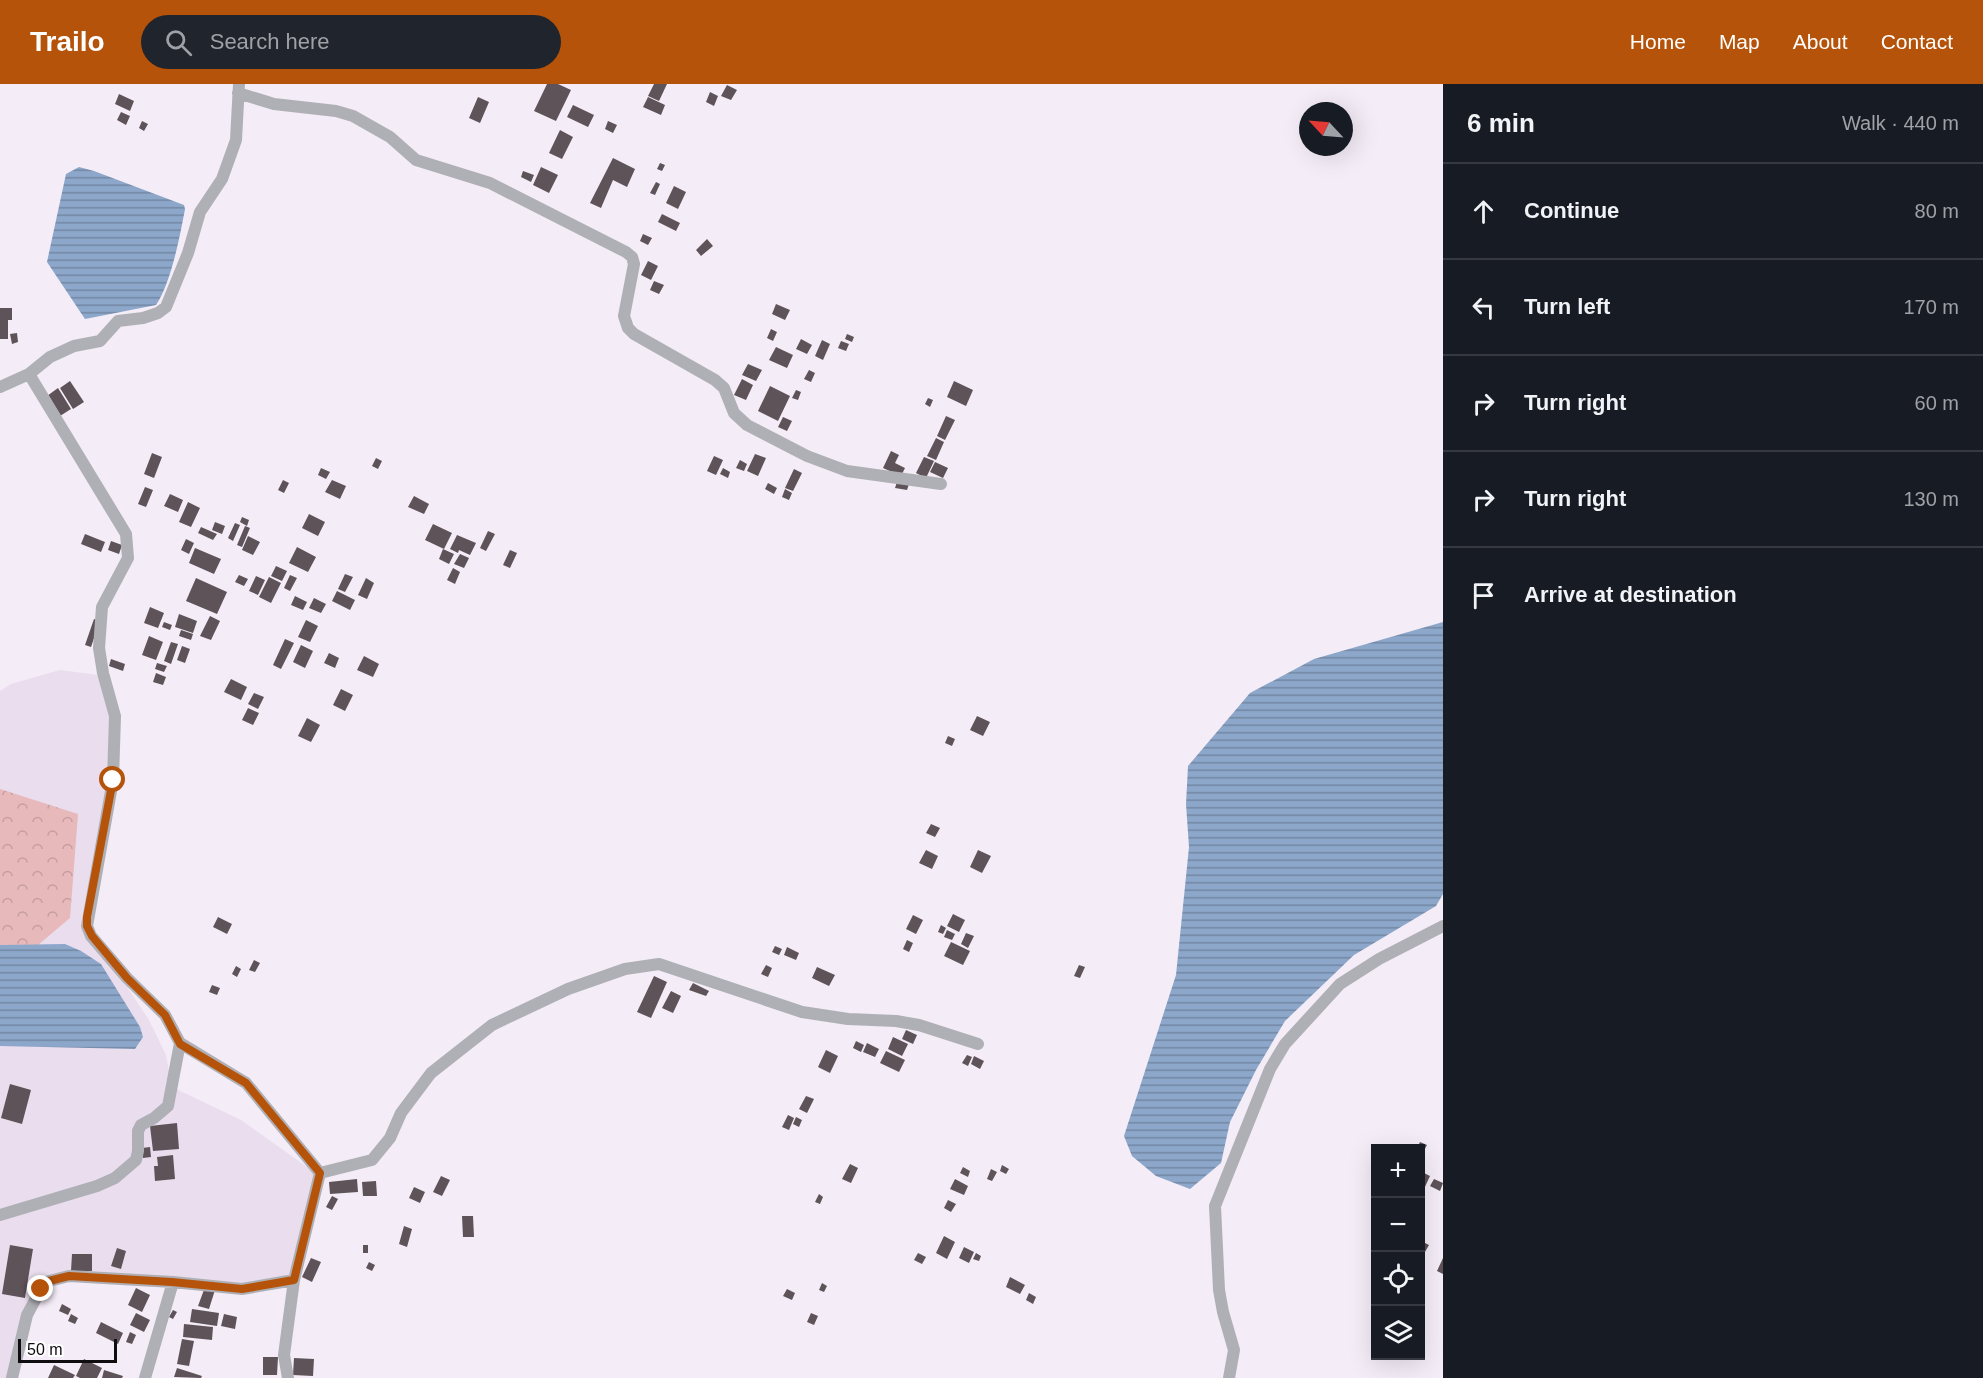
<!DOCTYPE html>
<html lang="en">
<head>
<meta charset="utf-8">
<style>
  body { margin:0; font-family:Helvetica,sans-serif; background:#20242c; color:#f1f3f6 }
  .controls { position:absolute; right:18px; bottom:18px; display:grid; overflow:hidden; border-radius:0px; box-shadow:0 6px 24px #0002 }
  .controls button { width:54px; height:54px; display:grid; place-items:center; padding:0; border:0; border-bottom:2px solid #363941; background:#171b24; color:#f1f3f6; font:30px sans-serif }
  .compass { position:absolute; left:1299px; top:18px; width:54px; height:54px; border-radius:50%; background:#171b24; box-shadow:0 6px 24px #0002; rotate:296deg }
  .scale { position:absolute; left:18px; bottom:15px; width:99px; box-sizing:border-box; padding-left:6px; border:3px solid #0f0d10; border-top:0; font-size:16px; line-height:21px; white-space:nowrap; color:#0f0d10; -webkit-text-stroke:4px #fff; paint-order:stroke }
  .stop { position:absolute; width:18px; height:18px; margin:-14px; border:4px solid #b45309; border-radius:50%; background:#fff }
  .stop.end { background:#b45309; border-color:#fff; box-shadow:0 2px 6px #0008 }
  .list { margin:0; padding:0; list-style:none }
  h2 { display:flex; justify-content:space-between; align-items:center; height:78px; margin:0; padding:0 24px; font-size:26px }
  h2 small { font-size:20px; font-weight:400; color:#9ea1a6 }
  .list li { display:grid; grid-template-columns:39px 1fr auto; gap:18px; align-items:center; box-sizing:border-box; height:96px; padding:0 24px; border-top:2px solid #363941 }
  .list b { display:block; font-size:22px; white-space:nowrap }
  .list em { font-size:20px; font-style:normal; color:#9ea1a6 }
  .icon { flex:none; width:33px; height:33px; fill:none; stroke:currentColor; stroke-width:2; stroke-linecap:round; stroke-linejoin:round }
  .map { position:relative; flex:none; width:1443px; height:1294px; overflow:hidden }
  header { display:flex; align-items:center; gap:36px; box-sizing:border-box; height:84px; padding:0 30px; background:#b45309; color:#fff }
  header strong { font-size:28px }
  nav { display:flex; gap:33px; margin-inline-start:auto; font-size:21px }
  .search { width:420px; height:54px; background:#20242c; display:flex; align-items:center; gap:15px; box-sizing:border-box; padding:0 21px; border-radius:33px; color:#9ea1a6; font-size:22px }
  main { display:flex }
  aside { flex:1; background:#171b24 }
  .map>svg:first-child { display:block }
  .built { fill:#e9ddee }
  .forest { fill:url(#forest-crowns) }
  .water { fill:url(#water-rules) }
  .building { fill:#5e5358 }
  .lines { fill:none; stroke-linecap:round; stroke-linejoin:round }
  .street { stroke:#afb0b5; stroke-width:12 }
  .route { stroke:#b45309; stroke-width:8 }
</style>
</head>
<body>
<header>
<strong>Trailo</strong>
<div class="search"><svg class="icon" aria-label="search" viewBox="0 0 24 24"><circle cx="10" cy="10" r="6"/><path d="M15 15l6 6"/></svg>Search here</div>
<nav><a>Home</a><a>Map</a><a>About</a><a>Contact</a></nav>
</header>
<main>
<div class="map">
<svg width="1443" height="1294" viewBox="0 0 1443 1294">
  <defs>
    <pattern id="forest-crowns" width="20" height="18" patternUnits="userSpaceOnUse" patternTransform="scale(1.5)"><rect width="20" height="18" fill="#e8b9ba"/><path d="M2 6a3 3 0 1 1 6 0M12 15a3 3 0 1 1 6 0" fill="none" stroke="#c69e9f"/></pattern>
    <pattern id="water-rules" width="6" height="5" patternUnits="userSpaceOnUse" patternTransform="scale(1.5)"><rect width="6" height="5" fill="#8da7ca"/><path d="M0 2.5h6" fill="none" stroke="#7286a3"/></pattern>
  </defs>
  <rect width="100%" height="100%" fill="#f4ecf7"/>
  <path class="built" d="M60,586l38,5 13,43 -2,62 -25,142 65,98 17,35 6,32 69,33 76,54 -24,104 -50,6 -196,-6 -38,100h-9v-687l11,-7z"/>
  <path class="forest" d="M0,705l78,25 -8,104 -32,27h-38z"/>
  <path class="water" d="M79,83l15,4 90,34 1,4c-5,27 -14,74 -29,96l-71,14 -38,-57 19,-88z
    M1443,538v272l-7,12 -82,49 -69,66 -29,49 -26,52 -9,41 -31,26 -34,-13 -24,-20 -8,-20 52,-161 13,-128 -3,-43 2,-38 62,-73 64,-34z
    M65,860l16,7 20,13 39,63 3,10 -8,12 -135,-3v-101z"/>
  <path class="building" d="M547,0h11l13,6 -15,31 -22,-10z
    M654,0h13l-8,17 -11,-5z
    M727,1l10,5 -6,10 -10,-4z
    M710,8l8,4 -4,10 -8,-4z
    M119,10l15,7 -4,10 -15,-7z
    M478,13l11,5 -9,21 -11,-5z
    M648,13l17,8 -4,10 -18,-8z
    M573,21l21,10 -6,12 -21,-10z
    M121,28l9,4 -4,9 -9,-5z
    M142,37l6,3 -4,7 -5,-3z
    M608,37l9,4 -4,8 -8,-4z
    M560,46l13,7 -11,22 -13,-6z
    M613,74l22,11 -8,18 -14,-7 -12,28 -11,-5z
    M660,79l5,2 -3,6 -5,-2z
    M541,83l17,8 -9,18 -16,-8z
    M523,87l11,4 -3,7 -10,-5z
    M656,98l4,2 -5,11 -5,-2z
    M674,102l12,6 -8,17 -12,-6z
    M662,130l18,9 -4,8 -18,-9z
    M643,150l9,4 -4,7 -8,-4z
    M707,155l6,7 -12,10 -5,-6z
    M648,177l10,5 -7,14 -10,-5z
    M654,197l10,4 -5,9 -9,-4z
    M776,220l14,6 -5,10 -13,-6z
    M0,224h12v12h-4v19h-8z
    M771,245l6,3 -4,9 -6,-3z
    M17,249l1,9 -6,2 -2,-10z
    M847,250l7,3 -2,5 -7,-3z
    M801,255l11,6 -5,9 -11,-5z
    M822,256l8,4 -7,16 -8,-4z
    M841,257l8,3 -3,7 -8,-3z
    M776,263l17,8 -6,13 -18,-8z
    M748,280l14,6 -6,11 -14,-6z
    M809,286l6,3 -4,9 -7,-3z
    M742,295l11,6 -7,15 -12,-5z
    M70,297l14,21 -11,7 -13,-21z
    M954,297l19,9 -7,16 -19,-9z
    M770,302l20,10 -12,25 -20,-10z
    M58,304l13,21 -11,7 -13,-20z
    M796,306l5,2 -3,8 -6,-2z
    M928,314l5,2 -3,7 -5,-3z
    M946,332l9,4 -10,20 -8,-4z
    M783,333l9,4 -5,10 -9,-4z
    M936,354l8,4 -8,18 -9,-4z
    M891,367l8,4 -4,8 10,5 -4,8 -18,-8z
    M152,369l10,4 -8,21 -10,-4z
    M755,370l11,4 -8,18 -11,-5z
    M714,372l9,4 -7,15 -9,-4z
    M924,373l10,4 -8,17 -10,-5z
    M376,374l6,3 -4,8 -6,-3z
    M740,376l7,4 -3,7 -8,-3z
    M935,378l13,6 -5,10 -13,-6z
    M321,384l9,4 -4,7 -8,-4z
    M723,384l7,4 -2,6 -8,-4z
    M794,385l8,4 -9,18 -8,-3z
    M283,396l6,3 -5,10 -6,-3z
    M332,396l14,6 -6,13 -15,-7z
    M897,398l12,2 -2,6 -12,-2z
    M768,399l9,5 -3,6 -9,-5z
    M145,403l8,3 -7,17 -8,-3z
    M785,405l7,4 -3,7 -7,-3z
    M170,410l13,6 -5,12 -14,-6z
    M414,412l15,8 -5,10 -16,-7z
    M188,418l12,6 -9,19 -12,-5z
    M309,430l16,8 -7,14 -16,-8z
    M242,433l7,3 -2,6 -7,-4z
    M215,438l10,4 -3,8 -10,-4z
    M235,439l5,2 -7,16 -5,-3z
    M433,440l19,9 -8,16 -19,-9z
    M245,442l5,2 -8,19 -5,-2z
    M201,443l16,7 -4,6 -15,-7z
    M488,447l7,3 -9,17 -6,-3z
    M85,450l20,8 -4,10 -20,-8z
    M457,451l19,8 -6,12 -11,-5 -1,3 -8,-4z
    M248,452l12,6 -7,13 -11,-5z
    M186,455l8,4 -5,11 -8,-4z
    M111,457l11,4 -3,9 -11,-4z
    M297,463l19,10 -8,15 -19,-9z
    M195,464l26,11 -7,15 -25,-11z
    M443,465l11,5 -5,10 -10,-5z
    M510,466l7,3 -7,15 -7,-3z
    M460,470l9,4 -5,10 -10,-4z
    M276,482l11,5 -5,10 -11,-5z
    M453,484l7,4 -5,12 -8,-4z
    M345,490l8,3 -8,15 -7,-3z
    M239,491l9,4 -4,7 -9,-4z
    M290,491l7,3 -7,13 -6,-3z
    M256,492l9,4 -7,15 -9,-4z
    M269,493l12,6 -10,20 -12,-6z
    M196,494l31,14 -10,22 -31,-13z
    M366,494l8,5 -7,16 -9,-4z
    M337,507l18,9 -5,10 -18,-9z
    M295,512l12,6 -4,8 -12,-5z
    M314,514l12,6 -5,9 -12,-5z
    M150,523l14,6 -6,15 -14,-5z
    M179,530l18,7 -4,12 -18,-6z
    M210,532l10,5 -9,19 -11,-4z
    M94,535l6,2 -9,26 -6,-2z
    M306,536l12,6 -8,16 -12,-5z
    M164,538l8,3 -2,5 -8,-3z
    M181,546l12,4 -2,6 -12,-4z
    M149,552l14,6 -7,18 -14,-5z
    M285,555l9,4 -13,26 -8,-4z
    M171,558l7,2 -7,20 -7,-3z
    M301,561l12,6 -8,17 -12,-6z
    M182,562l8,3 -5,14 -8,-3z
    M329,569l10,5 -4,10 -11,-5z
    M364,572l15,8 -6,13 -16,-7z
    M111,575l14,5 -2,7 -14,-5z
    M157,579l10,3 -3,6 -9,-3z
    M156,589l10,4 -3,8 -10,-3z
    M231,595l16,8 -6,13 -17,-8z
    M341,605l12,6 -8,16 -12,-6z
    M254,609l10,4 -6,12 -10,-5z
    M248,624l11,5 -6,12 -11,-5z
    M977,632l13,6 -7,14 -13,-6z
    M307,634l13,7 -9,17 -13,-6z
    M948,652l7,3 -3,7 -7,-3z
    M931,740l9,4 -5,9 -9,-4z
    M926,766l12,6 -6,13 -13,-6z
    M978,766l13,6 -9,17 -12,-6z
    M953,830l12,6 -6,12 -12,-6z
    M913,831l10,5 -7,14 -10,-5z
    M218,833l14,7 -5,10 -14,-7z
    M941,841l5,3 -3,6 -5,-2z
    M947,846l8,4 -3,6 -8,-3z
    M966,849l8,3 -6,12 -7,-4z
    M907,856l6,3 -4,9 -6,-3z
    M951,858l19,9 -7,14 -19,-9z
    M775,862l7,3 -3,6 -7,-3z
    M787,863l12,6 -3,7 -12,-5z
    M254,876l6,3 -5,9 -6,-2z
    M766,881l6,3 -4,9 -7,-3z
    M1079,881l6,2 -5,11 -6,-2z
    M236,882l5,3 -4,8 -5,-3z
    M817,883l18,8 -6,11 -17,-8z
    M654,892l13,6 -16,36 -14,-6z
    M693,899l16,8 -3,5 -17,-6z
    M212,901l8,3 -3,7 -8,-3z
    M671,907l10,5 -8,17 -11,-5z
    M906,946l11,5 -4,9 -11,-5z
    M893,953l15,7 -6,12 -14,-7z
    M856,957l8,4 -3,7 -8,-4z
    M867,959l12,6 -4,8 -12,-5z
    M826,966l12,6 -8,17 -12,-6z
    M886,967l19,9 -6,12 -19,-9z
    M967,971l5,2 -4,9 -6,-3z
    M974,972l10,5 -4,8 -9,-5z
    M10,1000l21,6 -9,34 -21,-6z
    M806,1012l8,3 -7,14 -8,-4z
    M788,1031l6,3 -5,12 -7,-3z
    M796,1033l6,3 -3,7 -6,-3z
    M177,1039l2,26 -26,2 -3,-25z
    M1420,1058l7,3 -7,13v-10h-3z
    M150,1063l1,10 -8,1 -1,-10z
    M173,1071l2,24 -20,2 -1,-15h4l-1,-9z
    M850,1080l8,4 -7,15 -9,-4z
    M1002,1081l7,4 -3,5 -6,-3z
    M963,1083l7,4 -2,6 -8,-4z
    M991,1085l6,3 -5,9 -5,-2z
    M1420,1087l10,5 -6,13 -4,-2z
    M441,1092l9,4 -8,16 -9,-4z
    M357,1095l1,13 -28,2 -1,-12z
    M955,1095l13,7 -4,9 -14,-6z
    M1434,1095l9,4 -3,8 -10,-5z
    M376,1097l1,15h-14l-1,-14z
    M414,1103l11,5 -5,11 -11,-5z
    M819,1110l4,3 -3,7 -5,-2z
    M332,1112l6,3 -6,11 -6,-3z
    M948,1116l8,4 -5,8 -7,-4z
    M462,1132h11l1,21h-11z
    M404,1142l8,3 -5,18 -8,-3z
    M944,1152l11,6 -8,17 -11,-6z
    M1423,1158l6,3 -4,7 -5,-2z
    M10,1161l23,4 -8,49 -23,-4z
    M363,1161h5v8h-5z
    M964,1163l10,5 -5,11 -10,-5z
    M117,1164l9,3 -5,18 -10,-3z
    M918,1169l8,4 -4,7 -8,-4z
    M976,1169l5,3 -2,5 -6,-2z
    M72,1170h20v17h-21z
    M311,1174l10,4 -9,20 -10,-5z
    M1443,1174v16l-6,-3z
    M369,1178l6,3 -3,6 -6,-3z
    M1010,1193l15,8 -5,9 -14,-7z
    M822,1199l5,3 -3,6 -5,-2z
    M205,1203l10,3 -6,19 -11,-3z
    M136,1204l14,7 -8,17 -14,-7z
    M787,1205l8,4 -3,7 -9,-4z
    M1029,1209l7,4 -3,7 -7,-4z
    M62,1220l9,5 -3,6 -9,-4z
    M192,1225l27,4 -2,13 -27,-4z
    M173,1226l4,2 -4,7 -4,-2z
    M136,1229l14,7 -6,12 -14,-7z
    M811,1229l7,3 -4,9 -7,-3z
    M71,1230l7,4 -3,6 -7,-3z
    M224,1230l13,3 -2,12 -14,-3z
    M101,1238l22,11 -5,11 -22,-11z
    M184,1240l29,3 -1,13 -29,-3z
    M130,1248l6,3 -4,9 -6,-2z
    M182,1255l12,2 -5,25 -12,-2z
    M263,1273h15l-1,18h-14z
    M294,1274l20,1 -1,17 -20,-1z
    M84,1275l18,9 -5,10h-17l-4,-2z
    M54,1281l21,10 -2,3h-25z
    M177,1284l25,8 -1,2 -27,-1z
    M104,1286l19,6 -1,2h-20z"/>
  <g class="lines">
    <path class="street" d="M238,9l36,11 62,7 17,5 37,21 26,23 74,23 136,69 6,5 2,7 -10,52 4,12 6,6 81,46 9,8 10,25 13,12 60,31 40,15 94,13
      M0,303l29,-13 21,-17 24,-11 26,-5 18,-20 25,-3 15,-5 8,-6 22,-54 12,-41 22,-33 14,-39 3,-56
      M180,959l66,40 74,90 -26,107 -10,75 4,23
      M320,1089l52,-13 18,-22 11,-25 30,-40 61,-48 76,-36 57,-20 34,-5 143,48 46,7 48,2 23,4 59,19
      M0,1131l97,-29 18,-8 21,-18 2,-9v-20l3,-6 13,-7 14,-12 12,-63 -15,-28 -38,-37 -36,-42 -4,-10 26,-146 2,-64 -12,-43 -4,-25 3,-41 26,-49 -2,-24 -97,-160
      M12,1294l15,-63 14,-26 8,-8 20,-5 104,6 69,7 52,-9
      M145,1294l28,-96
      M1229,1294l5,-28 -11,-38 -4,-22 -4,-84 55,-137 15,-25 55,-60 39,-25 64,-33"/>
  </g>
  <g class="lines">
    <path class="route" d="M41,1205l8,-8 20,-5 103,6 70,7 52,-9 26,-107 -74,-90 -66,-39 -15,-29 -38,-37 -35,-42 -5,-10v-9l26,-137"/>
  </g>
</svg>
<div class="controls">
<button>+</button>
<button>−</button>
<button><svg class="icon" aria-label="locate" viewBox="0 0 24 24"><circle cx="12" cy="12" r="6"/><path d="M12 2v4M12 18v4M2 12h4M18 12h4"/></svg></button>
<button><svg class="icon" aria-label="layers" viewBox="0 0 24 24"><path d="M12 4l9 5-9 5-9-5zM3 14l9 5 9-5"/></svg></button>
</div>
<svg class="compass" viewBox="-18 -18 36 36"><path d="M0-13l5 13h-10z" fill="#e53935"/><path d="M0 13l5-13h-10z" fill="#9ea1a6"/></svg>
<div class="scale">50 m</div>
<div class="stop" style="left:113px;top:696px"></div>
<div class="stop end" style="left:41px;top:1205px"></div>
</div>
<aside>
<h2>6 min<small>Walk · 440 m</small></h2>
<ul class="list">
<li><svg class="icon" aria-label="ahead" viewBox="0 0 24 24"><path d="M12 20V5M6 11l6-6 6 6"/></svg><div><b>Continue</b></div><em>80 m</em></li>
<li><svg class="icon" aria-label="left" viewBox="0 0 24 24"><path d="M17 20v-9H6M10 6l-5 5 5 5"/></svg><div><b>Turn left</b></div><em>170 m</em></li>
<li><svg class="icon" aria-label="right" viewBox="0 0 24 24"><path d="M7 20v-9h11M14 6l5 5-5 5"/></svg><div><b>Turn right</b></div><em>60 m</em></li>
<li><svg class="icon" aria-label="right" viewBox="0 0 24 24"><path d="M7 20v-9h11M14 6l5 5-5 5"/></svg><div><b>Turn right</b></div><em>130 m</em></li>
<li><svg class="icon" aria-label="arrive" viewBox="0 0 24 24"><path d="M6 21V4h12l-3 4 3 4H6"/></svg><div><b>Arrive at destination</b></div></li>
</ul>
</aside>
</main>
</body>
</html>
